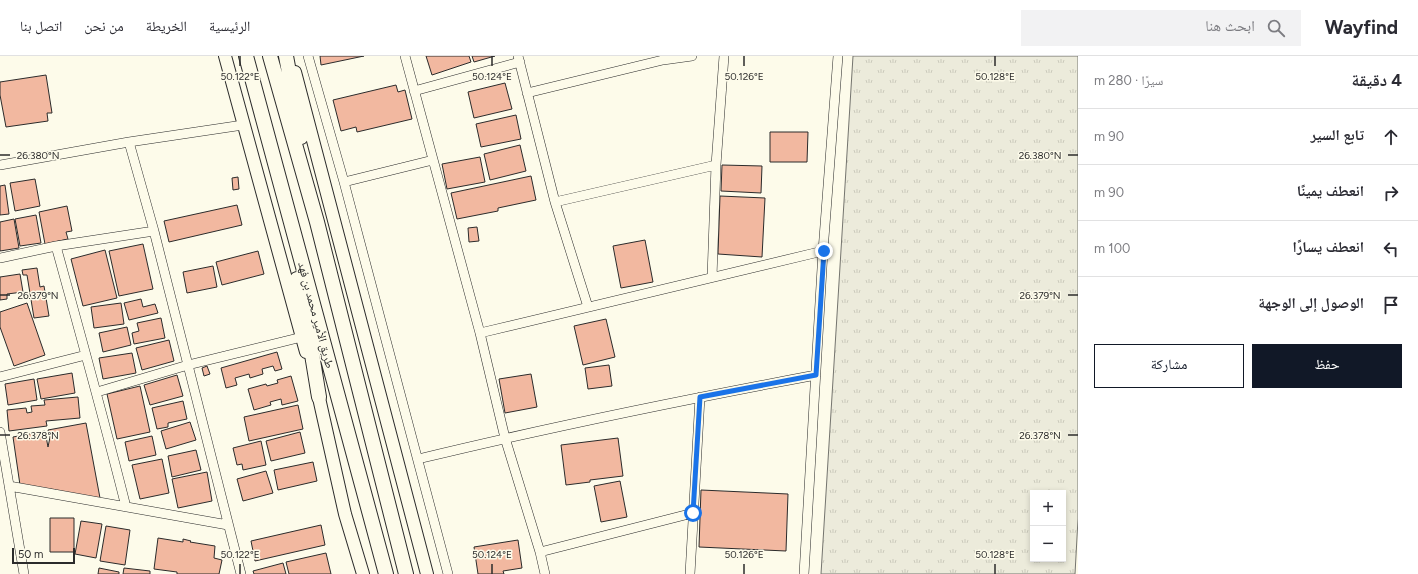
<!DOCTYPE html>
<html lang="ar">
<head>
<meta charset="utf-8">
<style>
  body { margin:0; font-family:Figtree,"Noto Naskh Arabic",sans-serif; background:#f2f2f3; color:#2b2b33; direction:rtl }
  .controls { position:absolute; right:12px; bottom:12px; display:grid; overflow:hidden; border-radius:0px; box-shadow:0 2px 6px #0003 }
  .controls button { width:36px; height:36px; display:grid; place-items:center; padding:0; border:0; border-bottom:1px solid #e1e1e2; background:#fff; color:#2b2b33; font:20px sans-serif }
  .scale { position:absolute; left:12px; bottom:10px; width:63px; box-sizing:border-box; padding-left:4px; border:2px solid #2b2b2b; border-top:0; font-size:11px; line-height:14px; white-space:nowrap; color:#2b2b2b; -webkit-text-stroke:3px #fdfbea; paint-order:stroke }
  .stop { position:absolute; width:12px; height:12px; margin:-9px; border:3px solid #1a73e8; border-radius:50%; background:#fff }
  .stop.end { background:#1a73e8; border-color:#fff; box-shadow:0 1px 4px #0008 }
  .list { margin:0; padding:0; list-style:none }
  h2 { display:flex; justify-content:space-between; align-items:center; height:52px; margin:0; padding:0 16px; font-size:17px }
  h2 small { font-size:13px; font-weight:400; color:#7c7c81 }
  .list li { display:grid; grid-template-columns:26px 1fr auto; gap:12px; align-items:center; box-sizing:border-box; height:56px; padding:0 16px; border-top:1px solid #e1e1e2 }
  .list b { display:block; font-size:15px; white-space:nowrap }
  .list em { font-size:13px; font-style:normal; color:#7c7c81 }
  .actions { display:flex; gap:8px; padding:12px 16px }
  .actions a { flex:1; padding:9px 0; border:1px solid #111827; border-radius:0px; text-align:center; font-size:14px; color:#111827 }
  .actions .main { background:#111827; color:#fff }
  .icon { flex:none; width:22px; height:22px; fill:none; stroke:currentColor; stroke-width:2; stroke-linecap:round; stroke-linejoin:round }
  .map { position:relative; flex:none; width:1078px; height:518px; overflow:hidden; direction:ltr }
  header { display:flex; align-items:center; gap:24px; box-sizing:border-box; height:56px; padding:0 20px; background:#fff; border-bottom:1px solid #e1e1e2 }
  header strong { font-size:19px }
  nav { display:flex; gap:22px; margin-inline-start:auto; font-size:14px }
  .search { width:280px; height:36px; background:#f2f2f3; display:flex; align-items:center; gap:10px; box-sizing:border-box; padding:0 14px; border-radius:0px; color:#7c7c81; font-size:15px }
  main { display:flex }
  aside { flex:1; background:#fff }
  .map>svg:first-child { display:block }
  .park { fill:url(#park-tufts); stroke:#74746e; fill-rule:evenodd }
  .building { fill:#f2b8a0; stroke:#2b2b2b }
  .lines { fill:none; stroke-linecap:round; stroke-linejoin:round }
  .minor-casing { stroke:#2b2b2b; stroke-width:10 }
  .major-casing { stroke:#2b2b2b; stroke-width:14 }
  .highway-casing { stroke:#2b2b2b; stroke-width:16 }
  .minor { stroke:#fdfbea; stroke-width:9 }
  .major { stroke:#fdfbea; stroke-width:12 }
  .highway { stroke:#fdfbea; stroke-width:14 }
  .route { stroke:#1a73e8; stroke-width:5 }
  .ticks { fill:none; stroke:#2b2b2b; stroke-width:1.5 }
  .labels { text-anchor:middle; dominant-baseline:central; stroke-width:3; stroke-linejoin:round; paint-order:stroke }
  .street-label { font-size:12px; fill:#2b2b2b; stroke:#fdfbea }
  .ticks-label { font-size:10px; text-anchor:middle; fill:#2b2b2b; stroke:#fdfbea; stroke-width:3; stroke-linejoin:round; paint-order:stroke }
</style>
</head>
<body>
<header>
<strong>Wayfind</strong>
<div class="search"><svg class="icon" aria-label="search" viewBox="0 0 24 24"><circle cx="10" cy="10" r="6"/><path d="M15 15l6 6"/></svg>ابحث هنا</div>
<nav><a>الرئيسية</a><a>الخريطة</a><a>من نحن</a><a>اتصل بنا</a></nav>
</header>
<main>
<aside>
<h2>4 دقيقة<small>سيرًا · 280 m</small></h2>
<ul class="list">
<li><svg class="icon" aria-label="ahead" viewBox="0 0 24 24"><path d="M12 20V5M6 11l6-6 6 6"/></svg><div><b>تابع السير</b></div><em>90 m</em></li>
<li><svg class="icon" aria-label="right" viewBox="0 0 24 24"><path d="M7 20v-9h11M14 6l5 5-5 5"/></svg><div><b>انعطف يمينًا</b></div><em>90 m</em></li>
<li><svg class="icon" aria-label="left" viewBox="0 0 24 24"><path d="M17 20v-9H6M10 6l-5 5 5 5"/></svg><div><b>انعطف يسارًا</b></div><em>100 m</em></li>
<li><svg class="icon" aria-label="arrive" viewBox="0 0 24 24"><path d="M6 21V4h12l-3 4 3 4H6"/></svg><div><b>الوصول إلى الوجهة</b></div></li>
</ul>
<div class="actions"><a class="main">حفظ</a><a>مشاركة</a></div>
</aside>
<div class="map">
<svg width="1078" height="518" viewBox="0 0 1078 518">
  <defs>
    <pattern id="park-tufts" width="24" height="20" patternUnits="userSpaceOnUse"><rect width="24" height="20" fill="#ecebdb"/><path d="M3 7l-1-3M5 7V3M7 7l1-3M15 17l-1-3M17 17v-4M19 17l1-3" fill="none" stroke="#cbcabc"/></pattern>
  </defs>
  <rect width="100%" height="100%" fill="#fdfbea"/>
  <path class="park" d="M853,0h225v463l-3,55h-254zM1033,437h30v66h-30z"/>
  <path class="building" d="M320,0h44l-43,9z
    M426,0h43l2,6 -39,13z
    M472,0h23l-21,6z
    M46,19l6,38h-5l1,8 -42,6 -6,-32v-13z
    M505,27l7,26 -38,9 -6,-26z
    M396,29l2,7 7,-2 7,29 -55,13 -1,-5 -15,4 -8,-31z
    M516,59l5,24 -40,8 -5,-23z
    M770,76h38l-1,30h-37z
    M520,89l6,26 -36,9 -6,-26z
    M480,101l5,25 -38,7 -5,-25z
    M722,109l40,1 -1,27 -40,-2z
    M531,120l5,24 -38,8v3l-41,8 -6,-26z
    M238,121l1,12 -6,1 -1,-12z
    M35,123l5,27 -25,5 -5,-28z
    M5,129l4,29 -9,1v-29z
    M720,140l45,2 -3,59 -44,-3z
    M237,149l5,20 -73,17 -5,-21z
    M67,150l5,25 -6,1 2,7 -23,5 -6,-32z
    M36,159l5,28 -21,3 -5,-27z
    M14,163l5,29 -19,3v-29z
    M477,171l2,14 -10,1 -1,-14z
    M645,184l8,42 -32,6 -8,-42z
    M143,188l10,45 -34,7 -10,-45z
    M105,194l12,48 -34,8 -12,-47z
    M258,195l6,23 -42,11 -6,-23z
    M213,210l4,21 -30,6 -4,-21z
    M37,212l3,19 4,-1 5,30 -15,2 -7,-43h-4l-1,-5z
    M20,218l3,18 -16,2v5l-7,1v-23z
    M141,243l2,8 12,-3 3,9 -29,7 -5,-17z
    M27,247l18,52 -31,11 -14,-39v-15z
    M121,247l3,21 -30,4 -3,-21z
    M161,262l4,20 -31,6 -2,-11 7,-2 -2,-8z
    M606,263l9,38 -32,8 -9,-39z
    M127,271l4,18 -28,7 -4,-19z
    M169,284l5,21 -32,9 -6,-22z
    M277,296l5,17 -7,2 -2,-5 -11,3 1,5 -13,4 -1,-4 -14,4 2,7 -11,3 -5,-20z
    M132,297l4,20 -33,6 -4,-21z
    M609,309l3,21 -24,3 -3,-21z
    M207,310l3,8 -6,2 -2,-8z
    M72,317l3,20 -34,6 -4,-20z
    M531,318l6,33 -32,6 -6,-34z
    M177,319l6,21 -33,9 -6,-20z
    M291,320l7,25 -16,4 -1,-6 -11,3 1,3 -17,5 -6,-21 18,-5 1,2 11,-3 -1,-3z
    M34,323l3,21 -29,5 -3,-21z
    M140,330l10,46 -33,7 -10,-45z
    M78,341l2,21 -34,3 1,5 -38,5 -2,-21 19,-2 1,5 5,-1 -1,-6 14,-1 -1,-5z
    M183,345l4,18 -19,4v4l-11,2 -5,-21z
    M298,349l5,24 -54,12 -5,-24z
    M190,366l6,18 -30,9 -5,-18z
    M86,367l14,75 -51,-7 7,-1 -36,-5 -7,-48 32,-6 3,16 2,-10 -2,-7z
    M300,376l5,21 -34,8 -5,-20z
    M152,380l4,19 -27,6 -4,-19z
    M618,382l5,38 -33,4v2l-24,3 -5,-40z
    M261,385l5,24 -23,5 -1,-6 -5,1 -4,-17z
    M196,394l5,20 -29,7 -4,-21z
    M162,403l7,34 -29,6 -8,-34z
    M313,406l4,19 -39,9 -4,-20z
    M266,415l7,22 -30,8 -6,-22z
    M207,416l5,29 -34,7 -6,-29z
    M620,425l7,36 -26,5 -7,-36z
    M701,434l87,4 -2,57 -87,-4z
    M50,462h24v34h-24z
    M81,465l21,3 -6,34 -21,-4z
    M321,469l4,20 -70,16 -4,-20z
    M106,470l24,4 -5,35 -25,-4z
    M158,482l25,4v-3l8,2 -1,1 25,4 -1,12 8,2 -3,14h-42v-2l-23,-3z
    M518,484l4,28 -19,3 1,3h-26l-4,-27z
    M326,497l5,21h-42l-3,-12z
    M283,507l3,11h-32l-1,-3z
    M99,512l20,4v2h-21z
    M124,512l26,3v3h-27z"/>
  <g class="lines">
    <g class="minor-casing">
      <path id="minor" d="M308,0l36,126 104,392
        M405,0l75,277 25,105 35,114 5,22
        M518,0l37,146 33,105
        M414,35l106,-29
        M527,37l136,-33 29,-4
        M129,86l25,89 87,343
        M0,109l129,-23 114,-17
        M344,126l89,-22
        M555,146l161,-37
        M56,190c24,87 48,173 70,261
        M0,202l56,-12 98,-15
        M712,221l4,-112 8,-109
        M480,277l343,-82
        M0,321l86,-22
        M97,336l91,-27 114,-28
        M0,376l24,142
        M418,403c132,-32 265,-59 398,-84
        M9,430l219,39
        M540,496l153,-39
        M690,518l10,-177
        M804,518l19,-323 15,-195"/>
    </g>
    <g class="major-casing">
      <path id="major" d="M225,0l81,296
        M295,16l132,502
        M317,333l28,125 18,60"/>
    </g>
    <g class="highway-casing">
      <path id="highway" d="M246,0l140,518
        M270,0l47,166 89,352
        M286,0l15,81
        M297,223l9,39 13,79"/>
    </g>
    <use href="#minor" class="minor"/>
    <use href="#major" class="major"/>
    <use href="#highway" class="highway"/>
  </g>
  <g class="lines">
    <path class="route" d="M693,457l7,-116 116,-22 8,-124"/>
  </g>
  <path class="ticks" d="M240,0v10M492,0v10M744,0v10M995,0v10M0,99h10M1068,99h10M0,239h10M1068,239h10M0,379h10M1068,379h10M240,508v10M492,508v10M744,508v10M995,508v10"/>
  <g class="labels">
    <g class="street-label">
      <text transform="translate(316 259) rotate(75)">طريق الأمير محمد بن فهد</text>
    </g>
  </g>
  <g class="ticks-label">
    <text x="240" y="24">50.122°E</text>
    <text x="492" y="24">50.124°E</text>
    <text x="744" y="24">50.126°E</text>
    <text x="995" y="24">50.128°E</text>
    <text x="38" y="103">26.380°N</text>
    <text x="1040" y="103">26.380°N</text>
    <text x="38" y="243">26.379°N</text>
    <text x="1040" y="243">26.379°N</text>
    <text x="38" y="383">26.378°N</text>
    <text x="1040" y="383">26.378°N</text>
    <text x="240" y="502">50.122°E</text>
    <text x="492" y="502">50.124°E</text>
    <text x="744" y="502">50.126°E</text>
    <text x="995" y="502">50.128°E</text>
  </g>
</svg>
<div class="controls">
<button>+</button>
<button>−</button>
</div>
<div class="scale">50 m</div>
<div class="stop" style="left:693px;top:457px"></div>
<div class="stop end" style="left:824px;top:195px"></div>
</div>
</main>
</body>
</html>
